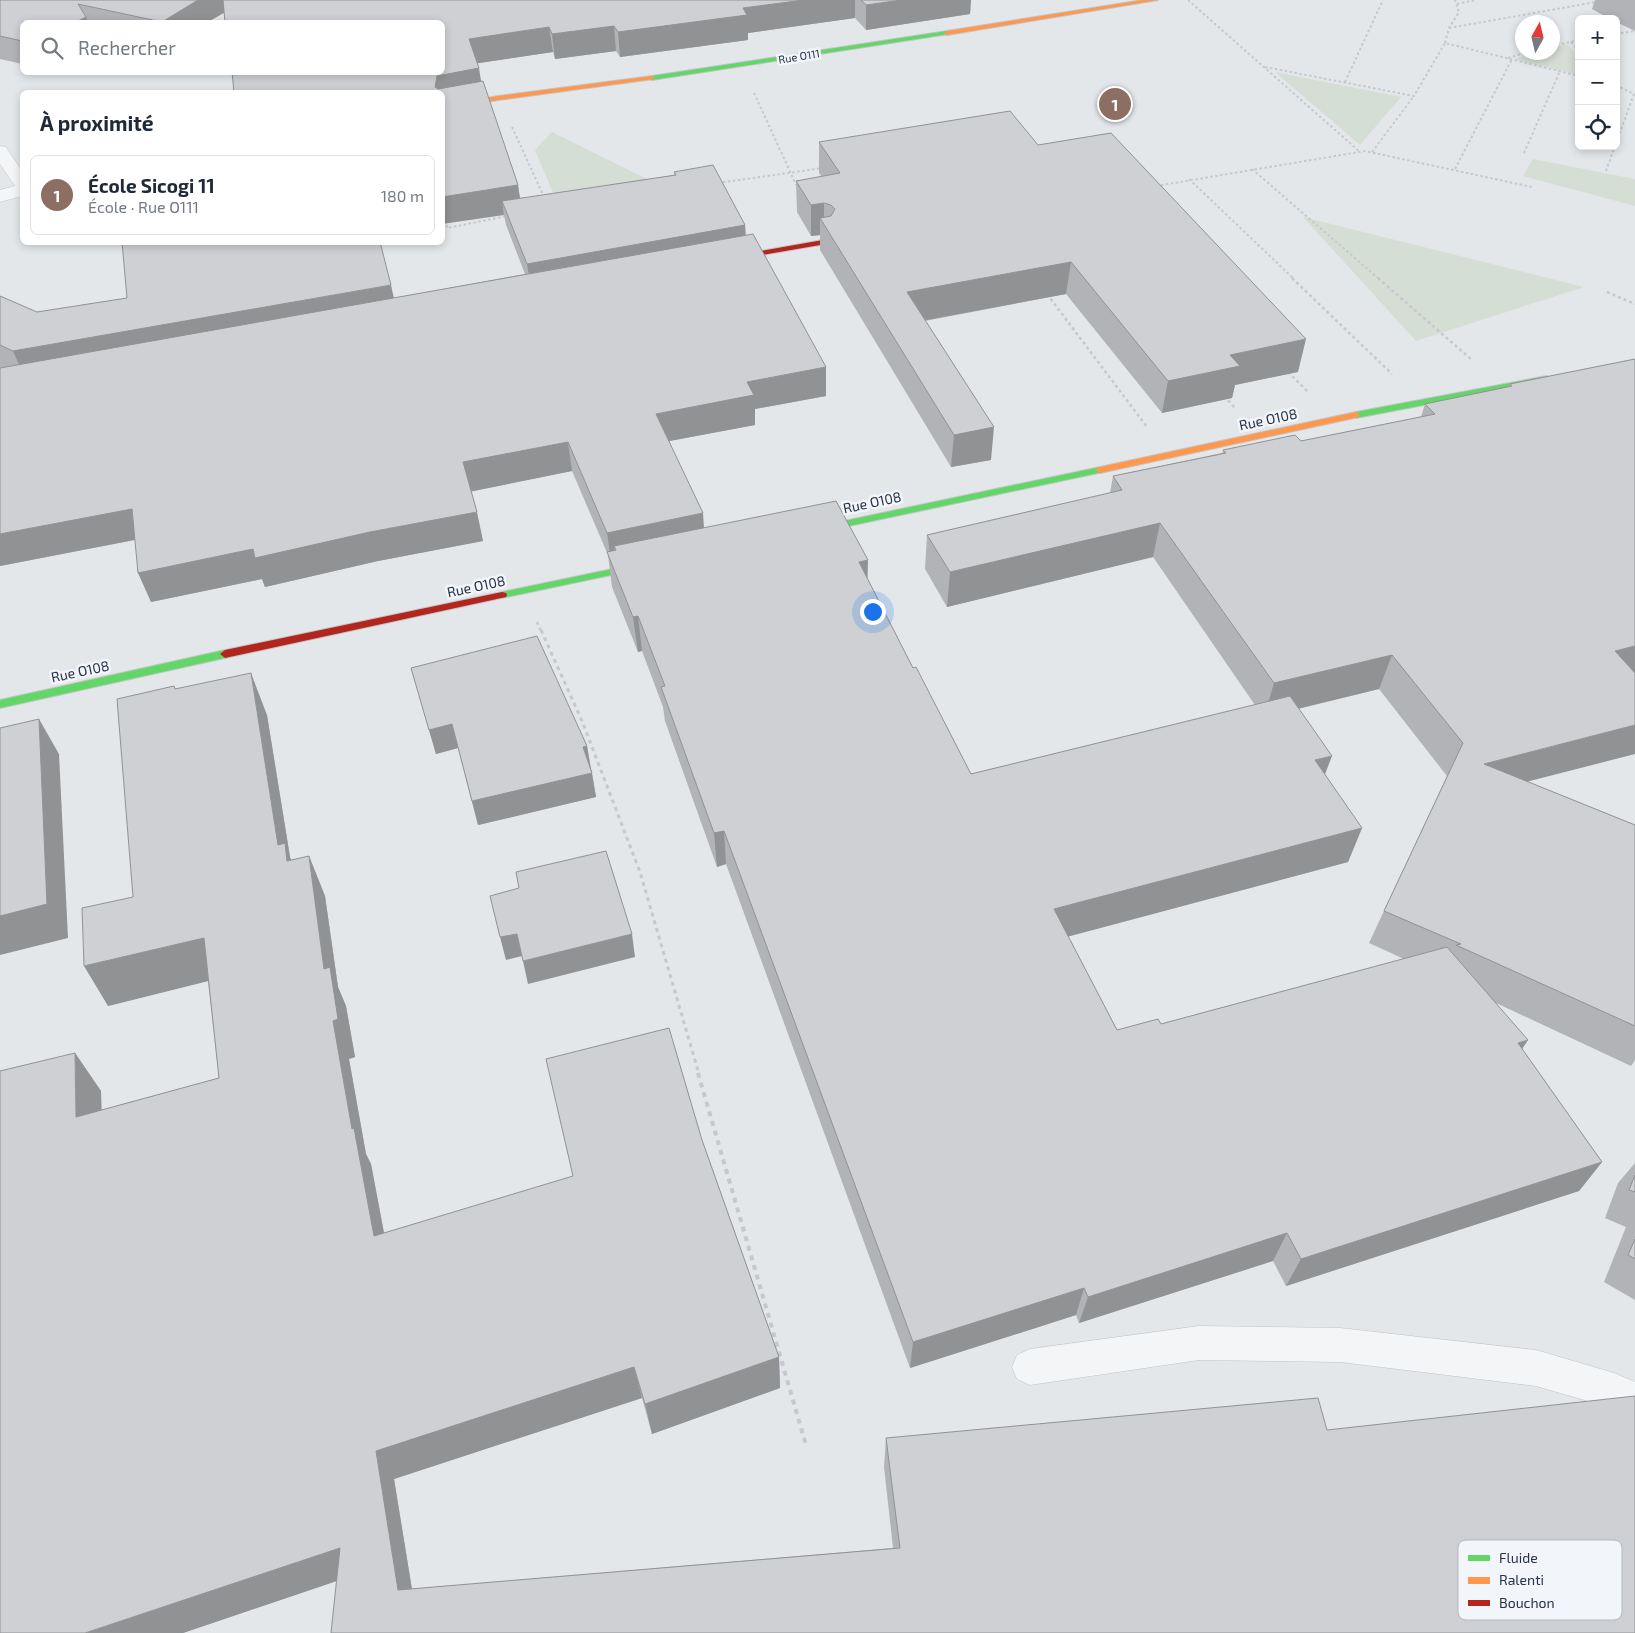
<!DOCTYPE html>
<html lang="fr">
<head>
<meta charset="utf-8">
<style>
  body { margin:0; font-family:"Exo 2",sans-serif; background:#f2f2f3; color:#1f2937 }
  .controls { position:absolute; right:15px; top:15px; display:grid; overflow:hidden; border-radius:8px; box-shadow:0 2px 8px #0003 }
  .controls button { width:45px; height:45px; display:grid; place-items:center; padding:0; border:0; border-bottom:1px solid #e0e1e3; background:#fff; color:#1f2937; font:25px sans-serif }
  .compass { position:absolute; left:1515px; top:15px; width:45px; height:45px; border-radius:50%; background:#fff; box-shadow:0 2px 8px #0003; rotate:8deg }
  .you { position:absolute; left:872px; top:611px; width:18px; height:18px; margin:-12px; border:4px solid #fff; border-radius:50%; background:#1a73e8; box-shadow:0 0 0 8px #1a73e833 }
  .badge { display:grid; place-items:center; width:32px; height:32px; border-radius:50%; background:#6a717f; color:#fff; font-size:16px; font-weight:700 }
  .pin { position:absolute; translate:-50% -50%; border:2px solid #fff; box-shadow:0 1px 5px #0006 }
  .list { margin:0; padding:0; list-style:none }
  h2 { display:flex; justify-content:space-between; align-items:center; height:65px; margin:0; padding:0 20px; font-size:21px }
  h2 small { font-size:16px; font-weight:400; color:#747a83 }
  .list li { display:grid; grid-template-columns:32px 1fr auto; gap:15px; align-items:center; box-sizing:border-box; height:80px; margin:0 10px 10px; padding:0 10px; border:1px solid #e0e1e3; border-radius:8px }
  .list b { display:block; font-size:19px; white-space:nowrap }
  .list p { margin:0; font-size:16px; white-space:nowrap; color:#747a83 }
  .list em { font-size:16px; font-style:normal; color:#747a83 }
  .icon { flex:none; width:28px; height:28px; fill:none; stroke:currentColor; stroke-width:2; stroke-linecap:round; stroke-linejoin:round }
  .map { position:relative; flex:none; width:1635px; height:1633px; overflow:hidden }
  .search { position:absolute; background:#fff; box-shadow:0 2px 8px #0003; left:20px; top:20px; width:425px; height:55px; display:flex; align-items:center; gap:12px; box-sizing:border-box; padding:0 18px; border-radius:8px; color:#747a83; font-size:19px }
  .panel { position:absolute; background:#fff; box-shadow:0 2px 8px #0003; left:20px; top:90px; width:425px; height:155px; border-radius:8px }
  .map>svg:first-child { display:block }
  .green { fill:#d4ded4 }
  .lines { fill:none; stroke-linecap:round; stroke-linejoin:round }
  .street-casing { stroke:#c2c5c8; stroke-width:1 }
  .fast-casing { stroke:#c2c5c8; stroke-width:2 }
  .slow-casing { stroke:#c2c5c8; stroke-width:2 }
  .jam-casing { stroke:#c2c5c8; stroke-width:2 }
  .path-far3 { stroke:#c5c8cc; stroke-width:2; stroke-dasharray:2.5 2.5; stroke-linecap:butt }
  .path-far2 { stroke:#c5c8cc; stroke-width:2.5; stroke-dasharray:3 3; stroke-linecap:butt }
  .path-far1 { stroke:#c5c8cc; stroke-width:3; stroke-dasharray:4 4; stroke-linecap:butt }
  .path { stroke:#c5c8cc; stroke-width:4; stroke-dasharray:5 5; stroke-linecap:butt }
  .street { fill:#f3f5f6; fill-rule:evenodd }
  .fast { fill:#63d668; fill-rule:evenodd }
  .slow { fill:#ff974d; fill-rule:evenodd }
  .jam { fill:#b3261e; fill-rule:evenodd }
  .wall { fill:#b1b3b6; fill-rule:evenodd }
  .shaded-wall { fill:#909294 }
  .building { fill:#ced0d4; stroke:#909294 }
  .labels { text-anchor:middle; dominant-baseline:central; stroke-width:5; stroke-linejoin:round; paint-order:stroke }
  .far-street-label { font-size:11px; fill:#283246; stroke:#f2f5f9 }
  .street-label { font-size:14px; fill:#283246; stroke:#f2f5f9 }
  .key { fill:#f2f5f9; stroke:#b5bac3; stroke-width:1 }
  .key-label { font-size:14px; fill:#283246 }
</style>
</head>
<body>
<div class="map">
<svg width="1635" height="1633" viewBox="0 0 1635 1633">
  <rect width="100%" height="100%" fill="#e4e7ea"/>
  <path class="green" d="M1567,44l12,13v18l-65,-16 23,-6 15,-1 1,-4z
    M1275,72l126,25 -41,48z
    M552,132l105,52 -101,16 -21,-50z
    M1533,159l102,20v27l-112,-30z
    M1303,217l281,70 -168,54z"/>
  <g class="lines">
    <g class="street-casing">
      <path id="street" d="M0,146l6,1 16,24v25l-22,6v-12l15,-4 -15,-22z
        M1199,1326l141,2 196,22 78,23 21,9v36l-23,-10 -76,-22 -196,-24 -141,-2 -169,25 -13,-6 -5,-12 5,-12 13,-6z"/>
    </g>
    <g class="fast-casing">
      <path id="fast" d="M947,31l2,1v2l-297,46 -3,-2 3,-2z
        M1547,376l4,3 -1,2 -194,37 -4,-3 4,-3z
        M1100,467l3,1v4l-292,62 -5,-3 5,-3z
        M646,562l3,1 2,2 -2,2 -147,31 -5,-3 5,-3z
        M225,650l4,1 1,3 -1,3 -229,51v-8z"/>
    </g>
    <g class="slow-casing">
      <path id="slow" d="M1143,0h15l-211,35 -3,-2 3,-2z
        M652,76l2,1v2l-156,21 -56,10v-4l56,-10z
        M1356,412l3,1v4l-259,56 -5,-3 5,-3z"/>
    </g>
    <g class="jam-casing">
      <path id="jam" d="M823,240l4,2 -1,2 -99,17 -4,-2 4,-2z
        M502,592l4,1 1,2 -1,2 -281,61 -5,-4 5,-4z"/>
    </g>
    <path class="path-far3" d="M1188,0l172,152
      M1457,4l18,-4
      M1449,28l147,-26
      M1616,34l19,-3
      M1571,42l8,9
      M1445,43l4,-15 10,-16 -4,-12
      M1552,46l27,-6
      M1508,58l20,-6
      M1265,67l149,29 31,-53 134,33
      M1345,82l38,-82
      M1616,85l18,9 -18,49
      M754,93l44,96
      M512,127l33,72
      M1372,152l42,-56
      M1524,153l36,-82
      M1252,169l127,110
      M1455,169l57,-110
      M1606,171l9,-25
      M1189,179l105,100
      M718,183l105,-15
      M1156,186l209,-35 167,36
      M446,220l1,8 60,-12"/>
    <path class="path-far2" d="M1292,278l100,96
      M1378,278l94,82
      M1607,292l28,12
      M1047,294l100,133
      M1288,372l20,20
      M1224,396l11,12
      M537,622l4,9"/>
    <path class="path-far1" d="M541,630l41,91 58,151 59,202"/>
    <path class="path" d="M698,1073l108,372"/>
    <use href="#street" class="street"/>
    <use href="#fast" class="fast"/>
    <use href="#slow" class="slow"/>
    <use href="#jam" class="jam"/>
  </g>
  <path class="wall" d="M0,0h971l-1,14 -104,16 -11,-12 -107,15v7l-128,17 -4,-6 -61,8 -2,-7 -76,11 4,19 37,103 2,14 154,-24v-3l71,53 1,10 80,132v29l-71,13v16l-86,16 35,87 163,51 46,89 58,106 284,-69 -102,-148 -206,50 -22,-38 2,-34 183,-42 3,-17 109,-23 1,-3 78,-9 120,-24 4,-13 84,-17 1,-3 125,-25 -107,423 107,43v235l-4,6 -135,-63 26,46 80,113 -23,29 -293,95 -13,-25 -194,62 -3,-8 -166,53 -184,-504 -9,3 -52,-146 -2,-14 -21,-56 -4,1 -26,-65 -4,-32 -36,-84 -101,20 12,50 -105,20 -113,26 -3,-8 -111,23 -16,-62 -135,26v-198h2l-2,-1v-71l37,16 357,-14 131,-24 -19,-49 -2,-10 -62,-143 -218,-60 -16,10h-186v42l-22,-5zM1379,689l68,87 -78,167 35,16 -243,65 -44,6 -49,-94 280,-74 14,-34 -37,-53 -27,-66z
    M1595,0h40v31l-19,-9v-3h-6l-18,-10z
    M819,142l219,3 260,227 -63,13 -3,13 -70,15 -96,-119 -141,27 66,139 -40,7 -131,-217v-15l-9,1 -14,-24 -1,-31 26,-4 -3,-4z
    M411,668l176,78 9,51 -118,28 -20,-77 -22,6z
    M174,686l2,3 91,26 23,142 1,3 18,-4 16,40 13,91 8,19 9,51 -6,2 17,95 5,10 13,69 318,-93 77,217 1,31 -128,46 -10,-36 -248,81 18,110 481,-41 -9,-81 2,-29 441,-8 308,203h-1304l6,-52 -154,52 -108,-580 26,38v19l118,-32 -11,-97 -100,25 25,-109z
    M1635,1163v137l-31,-18 22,-55 -21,-9 13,-35z"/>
  <path class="shaded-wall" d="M198,0h28l3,10 -21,12h-46z
    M804,0h51v18l-107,15v7l-128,17 -2,-25 125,-24z
    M902,0h69l-1,14 -104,16v-25z
    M86,17l2,5h-12z
    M614,26l2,25 -61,8 -3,-25z
    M549,27l4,25 -80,12 -4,-25z
    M479,68l4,26 -41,7 -7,-14 2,-11z
    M518,185l4,27 -20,-11 2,14 -62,9v-27z
    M824,203v21l-4,-6v17l-9,1v-31z
    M745,225l1,23 -215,40 -4,-24z
    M1071,262l-5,32 -161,30 2,-32z
    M391,285l6,27 -372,66 -12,-27z
    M1306,339l-8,33 -63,13 -3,13 -70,15 6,-32 62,-26z
    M826,367v29l-71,13v16l-96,18 -3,-29 91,-32z
    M994,427l-3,33 -40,7 3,-32z
    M568,442l4,29 -103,21 -6,-30z
    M132,509l12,29 -144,28v-32z
    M477,512l6,29 -105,20 -113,26 -3,-8 -111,23 -13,-29 115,-24 117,-17z
    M703,513l2,30 -89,7 -2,-4 2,15 -5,-1 -4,-27z
    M1160,523l-7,34 -206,50 3,-35z
    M868,560l-1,35 -8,-33z
    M638,616l4,35 -4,1 -5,-35z
    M1635,646v29l-20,-24z
    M1392,655l-13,34 -115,28 10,-34z
    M251,673l16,42 23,142 11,27 3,17 -26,-56z
    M39,719l20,35 9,184 -68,17v-39z
    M452,724l6,24 -22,6 -7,-24z
    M1635,725v29l-167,43 16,-33z
    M587,746l4,24 -8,-23z
    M1332,756l-13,34 -4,-30z
    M592,773l4,24 -118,28 -6,-24z
    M1362,828l-14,34 -300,80 6,-33z
    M724,831l2,33 -9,3 -3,-34z
    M309,856l16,40 13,91 8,19 9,51 -6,2 17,95 5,10 20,106 -17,-34 -22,-107 -28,-160z
    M517,934l5,22 -16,4 -6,-23z
    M632,934l3,23 -107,27 -5,-23z
    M204,938l20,39 -116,29 -24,-40z
    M1528,1040l-20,31 10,-28z
    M75,1053l26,38 2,62 -27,-36z
    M1602,1162l-23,29 -293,95 15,-27z
    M1287,1233l-14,28 -194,62 9,-26z
    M1084,1288l-8,27 -166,53 3,-26z
    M779,1357l1,31 -128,46 -7,-30z
    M634,1367l8,31 -248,81 22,135 -18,-24 -22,-139z
    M340,1548l20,25 -177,60h-98z"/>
  <path class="building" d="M0,0h198l-36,22 -84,-18 8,13 -10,5h-54v19l-22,-5z
    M223,0h581l-61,8 4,7 -129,17 -4,-6 -62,8 -3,-7 -80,12 10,29 -42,8 -2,11 3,2 45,-8 35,104 -76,12v-105h-208l-2,-20h210v-50h-217z
    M861,0h41l-36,5z
    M1010,111l28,34 73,-12 195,206 -76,16 10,11 -72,15 -97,-119 -164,30 87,135 -40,8 -134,-217 11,-2 4,-7 -4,-4 -7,-2 -13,2 -15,-24 44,-8 -21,-31z
    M713,165l32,60 -218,39 -25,-63 174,-26 -2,-3z
    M753,234l73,133 -79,15 7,13 -98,19 47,99 -96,20 -39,-91 -105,20 14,50 -107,20 -115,26 -2,-9 -115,24 -6,-64 -132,25v-166z
    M122,242h258l11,43 -378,66 -13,-6v-49l37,16 90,-14z
    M1635,359v287l-20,5 20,22v52l-151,39 151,61v201l-179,-81 5,-1 -77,-33 79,-168 -71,-88 -118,28 -114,-160 -210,49 -23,-37 195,-45 -9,-14 113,-23 -3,-3 72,-15 6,6 134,-27 -10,-10 87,-18 -2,-2z
    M836,501l32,59 -9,2 54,106 3,-1 55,107 319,-78 42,60 -17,4 47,68 -308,81 63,121 41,-11 3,5 286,-77 81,93 -10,3 84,119 -301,97 -14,-26 -199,64 -4,-9 -171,54 -189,-511 -10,2 -53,-146 4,-1 -27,-70 -5,1 -26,-65 9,-2 -2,-4z
    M537,636l50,110 -4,1 9,26 -120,28 -20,-77 -23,6 -18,-62z
    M251,673l27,172 7,-2 2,18 22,-5 15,113 6,-2 8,52 -5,2 19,108 2,-1 20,108 199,-60 -27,-117 123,-31 33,112 77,217 -134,47 -11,-37 -258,84 22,139 502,-42 -14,-110 432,-40 9,32 308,-34v237h-1304l9,-85 -255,85h-85v-562l75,-18 1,64 143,-39 -15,-140 -120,28 -2,-58 51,-11 -16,-198 57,-13 1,3z
    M39,719l8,185 -47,12v-188z
    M606,851l26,83 -109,27 -6,-27 -17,3 -10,-41 29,-8 -3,-16z
    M1635,1175v17l-6,-2z
    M1635,1239v20l-7,-4z"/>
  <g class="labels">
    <g class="far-street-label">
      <text transform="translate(799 56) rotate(-9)">Rue O111</text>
    </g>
    <g class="street-label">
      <text transform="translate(1268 419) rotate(-12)">Rue O108</text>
      <text transform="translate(872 502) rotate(-12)">Rue O108</text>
      <text transform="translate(476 586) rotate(-12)">Rue O108</text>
      <text transform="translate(80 671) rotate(-12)">Rue O108</text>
    </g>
  </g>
  <rect x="1458" y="1540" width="164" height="80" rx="8" class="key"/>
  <rect x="1468" y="1555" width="22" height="6" fill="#63d668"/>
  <rect x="1468" y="1577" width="22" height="7" fill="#ff974d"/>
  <rect x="1468" y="1600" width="22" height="6" fill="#b3261e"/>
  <g class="key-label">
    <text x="1499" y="1563">Fluide</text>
    <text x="1499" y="1585">Ralenti</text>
    <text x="1499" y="1608">Bouchon</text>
  </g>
</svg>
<div class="controls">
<button>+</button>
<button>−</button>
<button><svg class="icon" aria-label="locate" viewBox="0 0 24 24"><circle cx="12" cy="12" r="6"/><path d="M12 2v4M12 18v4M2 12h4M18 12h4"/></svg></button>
</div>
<svg class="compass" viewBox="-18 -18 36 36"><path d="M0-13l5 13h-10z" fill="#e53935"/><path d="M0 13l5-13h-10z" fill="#747a83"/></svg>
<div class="you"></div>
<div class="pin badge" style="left:1115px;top:104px;background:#8d6e63">1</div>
<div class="search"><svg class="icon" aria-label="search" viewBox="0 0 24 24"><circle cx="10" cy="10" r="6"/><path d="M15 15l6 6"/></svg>Rechercher</div>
<section class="panel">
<h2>À proximité<small></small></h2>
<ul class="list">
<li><span class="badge" style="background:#8d6e63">1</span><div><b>École Sicogi 11</b><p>École · Rue O111</p></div><em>180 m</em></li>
</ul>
</section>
</div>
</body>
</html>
